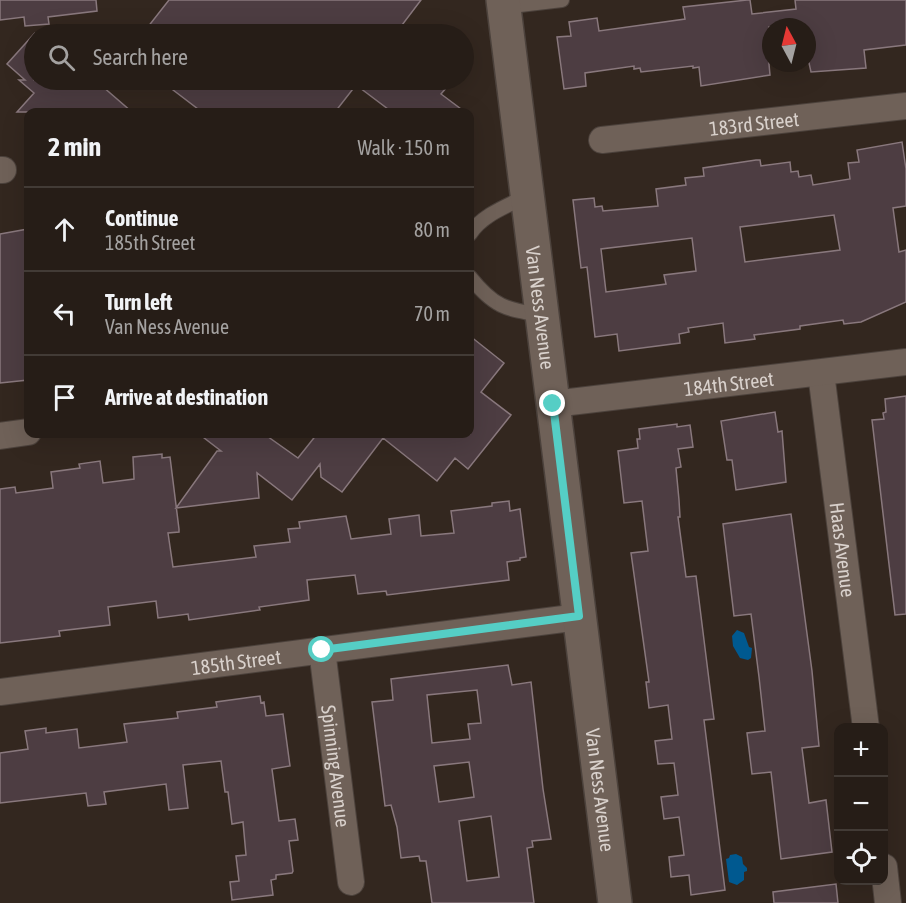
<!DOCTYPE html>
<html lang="en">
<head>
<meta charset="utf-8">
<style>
  body { margin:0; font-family:"Asap Condensed",sans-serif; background:#2e2620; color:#f1f3f6 }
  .controls { position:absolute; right:18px; bottom:18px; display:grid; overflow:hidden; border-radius:12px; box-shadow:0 6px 24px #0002 }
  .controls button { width:54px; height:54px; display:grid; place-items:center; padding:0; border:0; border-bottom:2px solid #423b36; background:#261d17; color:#f1f3f6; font:30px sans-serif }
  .compass { position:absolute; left:762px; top:18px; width:54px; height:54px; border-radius:50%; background:#261d17; box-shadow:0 6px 24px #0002; rotate:353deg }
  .stop { position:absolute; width:18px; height:18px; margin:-14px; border:4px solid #55cec5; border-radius:50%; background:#fff }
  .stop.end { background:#55cec5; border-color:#fff; box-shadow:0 2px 6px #0008 }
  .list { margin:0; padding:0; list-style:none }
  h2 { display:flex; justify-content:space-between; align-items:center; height:78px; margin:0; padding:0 24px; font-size:26px }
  h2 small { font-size:20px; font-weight:400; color:#a4a2a1 }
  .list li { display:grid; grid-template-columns:39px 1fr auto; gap:18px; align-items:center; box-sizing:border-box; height:84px; padding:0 24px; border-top:2px solid #423b36 }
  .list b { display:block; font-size:22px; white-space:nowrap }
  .list p { margin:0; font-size:20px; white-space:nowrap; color:#a4a2a1 }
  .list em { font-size:20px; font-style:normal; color:#a4a2a1 }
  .icon { flex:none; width:33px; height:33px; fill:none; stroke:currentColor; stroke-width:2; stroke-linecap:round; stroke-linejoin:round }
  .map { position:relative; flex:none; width:906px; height:903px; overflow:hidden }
  .search { position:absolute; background:#261d17; box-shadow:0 6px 24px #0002; left:24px; top:24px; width:450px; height:66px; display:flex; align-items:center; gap:15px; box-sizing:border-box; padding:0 21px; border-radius:33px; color:#a4a2a1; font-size:22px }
  .panel { position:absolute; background:#261d17; box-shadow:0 6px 24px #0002; left:24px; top:108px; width:450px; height:330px; border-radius:12px }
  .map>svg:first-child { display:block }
  .water { fill:#005990 }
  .building { fill:#4d3d42; stroke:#89787d; stroke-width:1.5; fill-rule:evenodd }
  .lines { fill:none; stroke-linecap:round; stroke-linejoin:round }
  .service-casing { stroke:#4c423c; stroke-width:16 }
  .minor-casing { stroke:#4c423c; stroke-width:28 }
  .secondary-casing { stroke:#4c423c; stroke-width:36 }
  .service { stroke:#6f6158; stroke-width:14 }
  .minor { stroke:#6f6158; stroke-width:26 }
  .secondary { stroke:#6f6158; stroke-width:33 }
  .route { stroke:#55cec5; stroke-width:8 }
  .labels { text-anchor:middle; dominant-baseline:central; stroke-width:6; stroke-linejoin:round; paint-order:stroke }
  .street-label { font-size:20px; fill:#d9d1cc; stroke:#33271f }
</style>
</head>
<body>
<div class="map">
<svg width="906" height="903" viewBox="0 0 906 903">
  <rect width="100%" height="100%" fill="#33271f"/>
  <path class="water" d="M737,630l7,3 5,14 3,1 -1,10 -3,2 -8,-2 -7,-12 -1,-10z
    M736,854l6,3 1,7 4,4v3l-3,1v8l-7,5 -8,-3 -3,-23 3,-1 1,-3z"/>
  <path class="building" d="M0,0h96l1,11 -49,6 1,7 -24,2 -1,-9 -24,3z
    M169,0h252l-19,25 13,9h-259l-9,-6z
    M747,0h3l2,14 44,-5 -1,-9h111v45l-42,5 2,18 -55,4 -4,-18v-27h-38l2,25 -3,1 2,22 -69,11 -2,-19 -6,1v-2l-52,6 -1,-4 -6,1v-3l-49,7 1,13 -22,3 -7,-52 14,-1 -2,-14 28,-4 2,13 86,-12 -2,-12z
    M34,34v46h39l8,7 7,-7h7l37,32h-115l17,-19 -15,-13h6l-18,-16z
    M160,80h147l8,6 5,-6h133l-12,14 24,18h-73l-36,-27 -21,27h-133z
    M902,142l4,27v37l-13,2 6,44 7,-2v52l-45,20 -17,2 -1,-4 -43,6v3l-46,6 1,4 -30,4 -2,-20 -35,5 1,4 -10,2 1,9 -61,8 -2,-17 -22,3 -8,-70 -6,1 -8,-68 21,-2 1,9 7,-1 1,5 55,-5 -2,-17 30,-4 -1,-7 19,-2 -1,-8 53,-8h4l1,6 29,-4 1,10 7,-1 1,6 12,-2 2,10 37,-6 -2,-16 11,-1 -2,-12zM834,215l6,35 -95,12 -5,-35zM692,238l4,33 -32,4 2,9 -60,8 -5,-43z
    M28,229v151l-28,3v-149z
    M470,336l34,27 -23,29 30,23 -43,54 -13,-11 -18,23 -54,-43 -41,54 -21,-15 -1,-13 -28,36 -35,-27 2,25 -83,10 41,-57h4l-22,-17h65l34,24 19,-24h153z
    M906,396v218l-11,1 -23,-195 12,-1 -1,-6 3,-1 -1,-13z
    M775,412l3,20 4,-1 4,51 -50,8 -4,-30h-5l-6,-39z
    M677,424v3l13,-2 3,22 -15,2 3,18 -5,1 3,32 1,17h-2l8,60 10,-1 15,120 3,23 -10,1 21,170 -34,5 -2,-20 -18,2 -2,-20 15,-2 -5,-38 -15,2 -3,-22 17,-2 -4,-32 -16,1 -3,-23 17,-2 -4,-34 -19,3 -3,-26h3l-18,-129 17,-2 -6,-50 -18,2 -6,-52 20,-3 -1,-9h3l-1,-10z
    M162,454v4l8,-1 9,72v3l-11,1 5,34 83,-10 -2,-11 36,-4 -2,-13 12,-1 -1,-6 47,-6 5,23 40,-5 -2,-15 30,-4 2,21 33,-3 -3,-22 41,-5v-3l17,-2 1,10 10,-2 6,48 -6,1v2l-13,2 2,18 -122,15 -1,-4 -28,3 -3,-19 -48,5 2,20 -50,7 1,3 -71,10 -1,-6 -30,4 -2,-17 -48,6 2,18 -51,6 1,5 -60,7v-154l15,-2 1,6 37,-5 -2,-16 29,-4 -1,-4 21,-3 3,22 31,-4 -1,-22z
    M791,514l21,157 7,75 -17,2 7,55 17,-3 6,52 -51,7 -10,-87 -19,2 -5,-41 18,-2 -6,-54 -8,-63 -17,2 -11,-92z
    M508,665l4,20 19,-3 12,107 8,50 -19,2 1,6 -6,1 7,55h-102l-6,-42h-6l-1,-5 -18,2 -4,-31 -6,-22 -6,1 -13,-104 21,-2 -2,-21zM477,690l4,33 -13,1 2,15 -38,4 -5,-48zM469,762l5,35 -35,5 -5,-36zM491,816l8,61 -32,4 -8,-60z
    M260,696l1,7 3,-1 2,14 17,-2 7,52 -18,3 7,52 16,-2 3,21 -9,1 4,30 -1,2 -16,2v4l-5,1 2,15 -41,5 -2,-18 9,-1 -3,-25 10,-1 -3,-33 -11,2 -4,-32h-3l-4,-31 -38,4 5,43 -19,2 -3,-26 -62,8 2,12 -18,2 -2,-13 -86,10v-50l28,-4 -3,-18 21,-3v5l31,-4 2,19 48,-6 -3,-18 54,-6 -1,-6 40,-5 -1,-5z
    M836,884l2,19h-64l-1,-11z"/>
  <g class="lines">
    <g class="service-casing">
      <path id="service" d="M504,7l58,-7
        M470,234c12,-19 37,-28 57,-38
        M470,277c24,30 35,32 71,38"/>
    </g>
    <g class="minor-casing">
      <g id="minor">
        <path id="s1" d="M602,140l304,-34"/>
        <path d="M0,170h3"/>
        <path id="s2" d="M821,373l45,355"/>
        <path id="s3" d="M553,404l353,-42"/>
        <path d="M0,436l28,-4"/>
        <path id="s4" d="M322,650l29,232"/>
        <path id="s5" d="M0,692l579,-75"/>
        <path d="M884,867l4,36"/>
      </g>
    </g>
    <g class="secondary-casing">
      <g id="secondary">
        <path id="s6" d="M503,0l112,903"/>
      </g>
    </g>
    <use href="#service" class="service"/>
    <use href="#minor" class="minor"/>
    <use href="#secondary" class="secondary"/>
  </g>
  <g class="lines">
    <path class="route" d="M322,650l257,-34 -26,-212"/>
  </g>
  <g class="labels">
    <g class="street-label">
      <text stroke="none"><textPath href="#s1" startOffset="153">183rd Street</textPath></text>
      <text stroke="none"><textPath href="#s6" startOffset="310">Van Ness Avenue</textPath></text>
      <text stroke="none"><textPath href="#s3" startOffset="177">184th Street</textPath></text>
      <text stroke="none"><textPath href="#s2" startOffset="178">Haas Avenue</textPath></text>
      <text stroke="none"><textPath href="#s5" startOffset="238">185th Street</textPath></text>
      <text stroke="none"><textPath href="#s4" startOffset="117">Spinning Avenue</textPath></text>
      <text stroke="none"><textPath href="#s6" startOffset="796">Van Ness Avenue</textPath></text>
    </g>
  </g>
</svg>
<div class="controls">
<button>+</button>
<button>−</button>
<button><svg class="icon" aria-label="locate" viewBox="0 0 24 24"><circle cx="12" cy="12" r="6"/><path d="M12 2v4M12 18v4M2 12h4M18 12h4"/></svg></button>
</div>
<svg class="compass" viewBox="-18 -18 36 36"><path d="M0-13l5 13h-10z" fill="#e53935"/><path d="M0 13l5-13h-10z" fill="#a4a2a1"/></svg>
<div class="stop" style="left:322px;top:650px"></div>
<div class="stop end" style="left:553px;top:404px"></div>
<div class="search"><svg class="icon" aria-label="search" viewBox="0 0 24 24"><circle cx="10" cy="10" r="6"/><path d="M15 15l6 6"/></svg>Search here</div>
<section class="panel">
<h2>2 min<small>Walk · 150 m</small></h2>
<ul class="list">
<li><svg class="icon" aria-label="ahead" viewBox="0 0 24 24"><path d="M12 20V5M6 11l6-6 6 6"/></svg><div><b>Continue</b><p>185th Street</p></div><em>80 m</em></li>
<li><svg class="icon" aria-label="left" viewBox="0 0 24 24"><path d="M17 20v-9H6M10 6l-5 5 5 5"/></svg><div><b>Turn left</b><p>Van Ness Avenue</p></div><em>70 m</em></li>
<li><svg class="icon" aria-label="arrive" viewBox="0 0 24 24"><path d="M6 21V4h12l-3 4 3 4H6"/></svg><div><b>Arrive at destination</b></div></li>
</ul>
</section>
</div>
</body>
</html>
